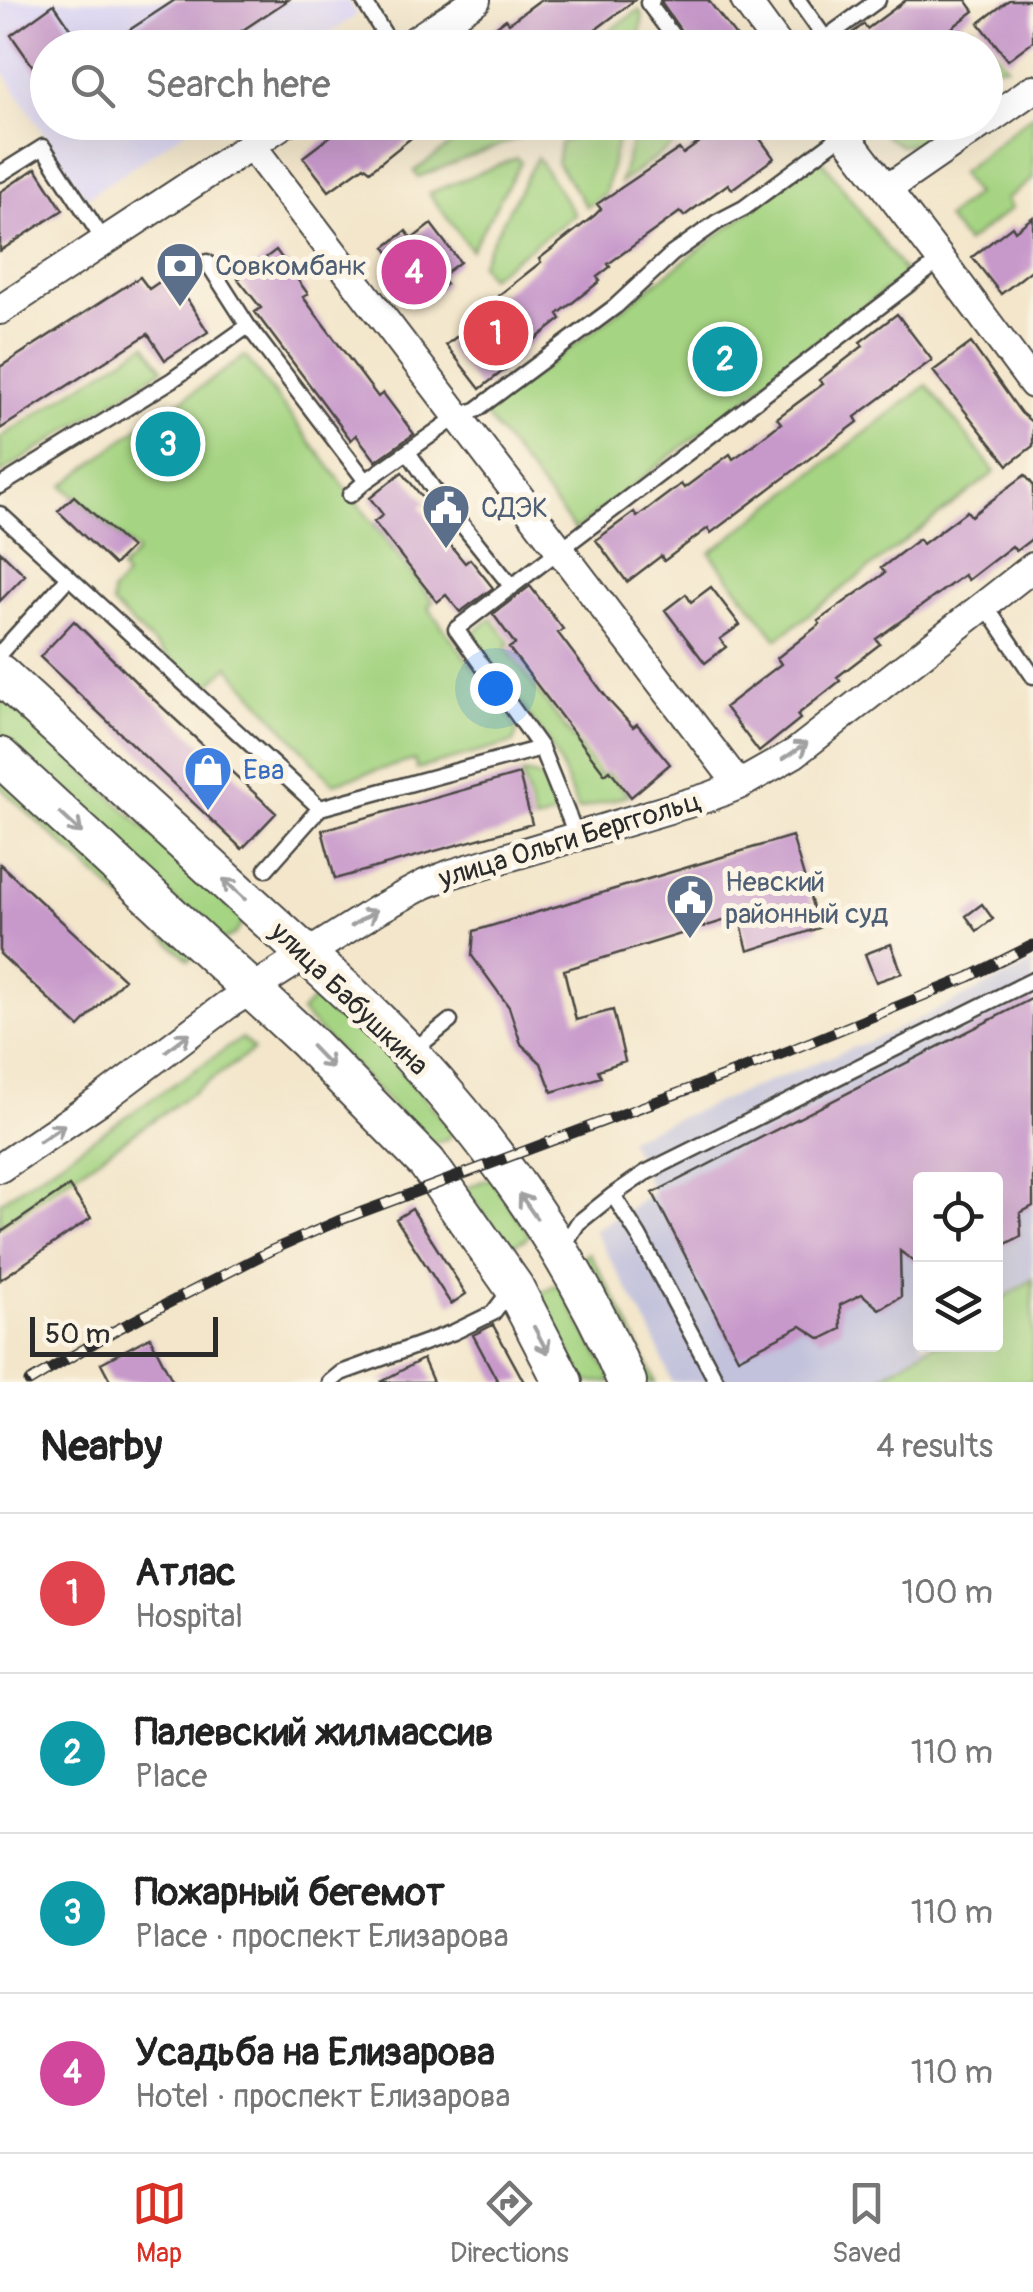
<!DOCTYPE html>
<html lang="en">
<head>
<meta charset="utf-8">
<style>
  body { margin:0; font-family:Pangolin,sans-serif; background:#f2f2f2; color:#222 }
  .controls { position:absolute; right:30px; bottom:30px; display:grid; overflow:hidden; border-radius:10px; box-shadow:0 10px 40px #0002 }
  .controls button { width:90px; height:90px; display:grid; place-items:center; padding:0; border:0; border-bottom:2px solid #e0e0e0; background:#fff; color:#222; font:50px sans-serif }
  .scale { position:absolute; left:30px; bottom:25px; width:188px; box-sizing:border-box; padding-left:10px; border:5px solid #2b2b2b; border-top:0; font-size:28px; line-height:35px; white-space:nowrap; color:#2b2b2b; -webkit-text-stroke:8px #fcf5e5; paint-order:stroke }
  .you { position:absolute; left:495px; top:688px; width:35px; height:35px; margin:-25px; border:8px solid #fff; border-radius:50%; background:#1a73e8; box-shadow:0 0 0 15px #1a73e833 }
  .badge { display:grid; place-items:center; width:65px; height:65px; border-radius:50%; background:#d93025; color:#fff; font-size:32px; font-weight:700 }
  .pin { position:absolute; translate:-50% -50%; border:5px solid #fff; box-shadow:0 2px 10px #0006 }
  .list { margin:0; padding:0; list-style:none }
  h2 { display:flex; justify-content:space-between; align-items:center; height:130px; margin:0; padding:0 40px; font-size:42px }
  h2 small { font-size:32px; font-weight:400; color:#767676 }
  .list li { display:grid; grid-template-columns:65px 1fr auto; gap:30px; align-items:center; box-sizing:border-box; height:160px; padding:0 40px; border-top:2px solid #e0e0e0 }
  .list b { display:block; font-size:38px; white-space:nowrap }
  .list p { margin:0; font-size:32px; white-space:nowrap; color:#767676 }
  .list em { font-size:32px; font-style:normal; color:#767676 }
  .icon { flex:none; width:55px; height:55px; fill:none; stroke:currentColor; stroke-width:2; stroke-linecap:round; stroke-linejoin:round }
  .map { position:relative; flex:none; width:1033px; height:1382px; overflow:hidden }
  .search { position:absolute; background:#fff; box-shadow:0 10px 40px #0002; left:30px; right:30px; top:30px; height:110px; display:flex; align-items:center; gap:25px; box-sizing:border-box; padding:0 35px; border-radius:55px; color:#767676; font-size:38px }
  .sheet { height:770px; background:#fff }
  nav { display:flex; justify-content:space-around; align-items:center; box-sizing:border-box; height:140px; border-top:2px solid #e0e0e0; background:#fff; font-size:28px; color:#767676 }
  nav a { display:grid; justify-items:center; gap:5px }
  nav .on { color:#d93025 }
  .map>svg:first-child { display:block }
  .built { fill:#dcd6f6 }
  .industrial { fill:#c2c2dc }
  .green { fill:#a5d482; stroke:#688056; stroke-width:2.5 }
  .building { fill:#c799cb }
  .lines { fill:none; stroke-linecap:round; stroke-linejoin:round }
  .lane-casing { stroke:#494743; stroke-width:19 }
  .street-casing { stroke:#494743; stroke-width:32 }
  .secondary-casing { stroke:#494743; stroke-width:42 }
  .lane { stroke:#fff; stroke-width:14 }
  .street { stroke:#fff; stroke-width:28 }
  .secondary { stroke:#fff; stroke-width:38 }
  .rail-casing { stroke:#2b2b2b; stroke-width:11 }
  .rail { stroke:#fcf5e5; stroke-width:8; stroke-dasharray:22; stroke-linecap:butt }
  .oneway { stroke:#a0a0a0 }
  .labels { text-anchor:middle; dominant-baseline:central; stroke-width:10; stroke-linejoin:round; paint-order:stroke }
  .service-label { font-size:28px; fill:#4e5e75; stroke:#fcf5e5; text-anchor:start }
  .shop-label { font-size:28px; fill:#366cbe; stroke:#fcf5e5; text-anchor:start }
  .street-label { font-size:28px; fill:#2b2b2b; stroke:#fcf5e5 }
</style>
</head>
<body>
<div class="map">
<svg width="1033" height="1382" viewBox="0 0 1033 1382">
  <rect width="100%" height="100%" fill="#fcf5e5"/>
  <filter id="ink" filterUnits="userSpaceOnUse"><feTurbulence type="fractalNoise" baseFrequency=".01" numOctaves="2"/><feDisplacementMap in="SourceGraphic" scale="20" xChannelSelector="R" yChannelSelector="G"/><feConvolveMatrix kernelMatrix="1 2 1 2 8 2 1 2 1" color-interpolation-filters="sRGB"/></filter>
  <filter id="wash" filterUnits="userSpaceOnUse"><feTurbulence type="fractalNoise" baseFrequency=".0048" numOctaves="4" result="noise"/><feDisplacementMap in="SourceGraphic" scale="40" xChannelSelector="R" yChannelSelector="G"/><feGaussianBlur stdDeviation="2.25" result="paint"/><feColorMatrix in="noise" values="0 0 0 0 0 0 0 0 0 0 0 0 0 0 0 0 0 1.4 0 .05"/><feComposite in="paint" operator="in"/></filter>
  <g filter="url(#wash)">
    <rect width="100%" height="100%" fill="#f3e6cb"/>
    <path class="built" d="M0,0h347l10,15 -48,32 -261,1v74l149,1 -111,75 -86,-132v-21l6,-5 -6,-11z"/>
    <path class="industrial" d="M1033,963v314l-37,24v-121h-76v164l9,1 -58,37h-199l-22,-53 -56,-98 59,-38 -25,-55 264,-106z"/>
    <path class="green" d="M639,10l4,5 -5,32h-51z
      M972,26l35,39 -21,3v-20l-42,-1z
      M1033,114v65l-27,20 6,9 -46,35 -20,-25 29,-24 -15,-21z
      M611,122l10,1 -16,71 -18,13 -30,-44 3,-20z
      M482,123h29l11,14 -104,40 -4,-6z
      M637,123v-1l68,1 -85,60z
      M875,123h71l-29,20 -16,3 -15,-9z
      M537,157l38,58 -86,62 -9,-13z
      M820,157l86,117 -331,256 -91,-116z
      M516,158l5,4 -50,88 -42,-57z
      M146,344l17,25 -163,105v-36z
      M245,356l188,246 -5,5 84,113 5,12 -4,11 -96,26 -3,-9 -81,23 -105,-117 -24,25 -92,-86v-13l14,-15 -5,-7 16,-18 -74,-66 83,-64 29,-17z
      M927,385l68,87 -218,167 -67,-86z
      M491,618l19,25 -5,4 96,129 8,-2 19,21 -50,15c-10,-23 -17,-49 -31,-69l1,-2 -4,-2 -72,-103z
      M0,694l243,225c-3,12 -13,24 -27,20l-215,-202z
      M522,774c25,-2 25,16 34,36l-1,5 -20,7z
      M0,775l195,179 -6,6 -189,-173z
      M327,995l43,39 84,98c-6,8 -16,11 -26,11l-127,-131 9,-10z
      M242,1038l12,12 -254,176v-24z
      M488,1179h3l38,55 -3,5 -18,8 -42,-57 4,-4z
      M589,1253l32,56 34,73h-13l-61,-124z
      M1033,1279v103h-159l58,-37 64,-1v-41z
      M555,1285h4l54,97h-32l-12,-26 2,-2 -2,-3h-2l-29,-57z"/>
    <g id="blocks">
      <path class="building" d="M175,0h113l-72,48h-114z
        M540,0h95l-52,39 -3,-4 -17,13h-96l39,-29 3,4z
        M662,0h46l37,48h-52l-31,-44z
        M906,0h60l8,11 -34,26 -4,-5 -21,16h-82l31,-24 3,5z
        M1009,0h24v41l-25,19 -29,-37z
        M54,4l30,44h-36v40l-37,-53z
        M349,122h82l-61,49 -6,-5 -35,25 -26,-34z
        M728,122h20l26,36 -42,31 -4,-5 -44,32 -4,-4 -72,52 2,3 -13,10 3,4 -42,33 3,5 -43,34 3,4 -41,32 -34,-44 56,-44 -4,-5 43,-34 -2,-3 56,-44 6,-6 -4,-5 82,-55 4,5z
        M36,168l27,42 -63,41v-59z
        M1033,217v52l-32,25 -29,-37 40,-31 3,5z
        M431,224l29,38 -20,15 6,7 -21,16 -40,-53 21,-16 6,8z
        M276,250l32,44 -5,3 75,100 5,-4 31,41 -38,27 -20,-26 -5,5 -96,-128 6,-4 -23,-29z
        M171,274l37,58 -43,28 -17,-26 -148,95v-62l140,-90 9,12z
        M897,314l35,46 -77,57 3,5 -147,111 -3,-5 -44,33 -3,-5 -34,26 -31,-42 38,-28 3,5 44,-33 3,4 46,-34 3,5 16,-11 32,-25 -4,-5 46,-34 -4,-4 44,-34 -3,-4z
        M971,343l50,70 12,10v23l-25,19 -75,-94z
        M402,472l24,30 -6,5 22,28 23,28 5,-4 23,29 -33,24 -14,-17 -9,7 -63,-80 9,-7 -13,-17z
        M1025,475l8,10v53l-17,13 -4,-5 -44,34 -4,-5 -88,64 4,5 -43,33 3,4 -43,34 3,4 -41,33 -34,-45 56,-43 -4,-6 43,-34 -2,-3 67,-48 -4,-5 38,-29 4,5 44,-33 4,5z
        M74,496l57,52 -17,17 -56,-54z
        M0,551l25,24 -25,26z
        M530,586l33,43 -5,4 52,69 23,25 4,-3 33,40 -39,33 -21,-27 -5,4 -96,-126 6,-4 -22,-30z
        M711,587l29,38 -20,14 6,8 -21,16 -40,-53 21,-16 5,8z
        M74,621l74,73 128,119 -34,36 -202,-192z
        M519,774l13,50 -197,55 -13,-49z
        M792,836l27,92 -71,23 -9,-35 -175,54 12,50 37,-10 12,51 -27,9 3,7 -49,15 -11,-29 -20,-19 -12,-37 -37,-51 2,-25z
        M0,864l124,115 -45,48 -79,-73z
        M982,904l11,15 -16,12 -11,-15z
        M891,944l11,29 -26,9 -11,-28z
        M1033,998v208l-13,7 1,23 -25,13v-69h-76v86l-20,-15 1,46 -22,12 -17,-15 -22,11 1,24 -20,10 -20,-13 -63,32 -85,-165z
        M69,1186l22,32 -91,62v-47z
        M412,1209l54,85 -15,10 -55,-85z
        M493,1325l31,57h-26l-25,-47z
        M150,1337l23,45h-62l-10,-19z
        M423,1359l10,23h-53z"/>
    </g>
  </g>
  <g filter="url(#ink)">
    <use href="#blocks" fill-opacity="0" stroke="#494743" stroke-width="2.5"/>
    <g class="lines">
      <g class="lane-casing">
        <path id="lane" d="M363,0l30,48
          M652,0l-4,3 34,45
          M798,0l27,38
          M812,48l66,-48
          M0,174l43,-27 61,94
          M207,262l41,64
          M408,452l24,35 80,100
          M0,486l172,-106 76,-54 118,155 92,-65 18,-6 140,-104 56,-52 45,-32 27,-14 100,-74
          M350,495l16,-14
          M0,514l320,294 221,-60
          M985,605l48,71
          M0,653l69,-76
          M577,837l-36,-89 -85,-119 485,-369
          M266,869l54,-61
          M410,1053l40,-32
          M613,1195l32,-22 388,-193
          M562,1248l16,-25 35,-28 26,41 78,146
          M330,1382l11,-9 113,-41 39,-19 19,-25"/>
      </g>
      <g class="street-casing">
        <path id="street" d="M745,0l35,48
          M404,48l72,-48
          M835,122l106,138 92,124
          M986,122l47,-33
          M251,145l488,640
          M887,189l97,-67
          M0,310l286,-188
          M0,1168l105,-71 122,-92 150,-95 48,-26 26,-10 258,-77 30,-12 56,-32 238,-186"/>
      </g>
      <g class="secondary-casing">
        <path id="secondary" d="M0,674c80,73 160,147 240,220 57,53 118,104 171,161 88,96 165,207 216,327
          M0,757l305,282 122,124 87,124 49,95"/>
      </g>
      <use href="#lane" class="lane"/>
      <use href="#street" class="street"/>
      <use href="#secondary" class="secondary"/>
      <g class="rail-casing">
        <path id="rail" d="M29,1382l85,-51 158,-81 66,-29 426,-160 205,-84 64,-32"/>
      </g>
      <use href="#rail" class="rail"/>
    </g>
    <defs><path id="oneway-shaft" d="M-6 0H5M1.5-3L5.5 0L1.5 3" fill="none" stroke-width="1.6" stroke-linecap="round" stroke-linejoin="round" transform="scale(2.5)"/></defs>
    <g class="oneway">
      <use href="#oneway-shaft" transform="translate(795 751) rotate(-34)"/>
      <use href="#oneway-shaft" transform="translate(71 823) rotate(43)"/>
      <use href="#oneway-shaft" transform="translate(234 889) rotate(-137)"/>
      <use href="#oneway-shaft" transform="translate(364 918) rotate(-32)"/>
      <use href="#oneway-shaft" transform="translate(178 1042) rotate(-37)"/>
      <use href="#oneway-shaft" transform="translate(322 1057) rotate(46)"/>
      <use href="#oneway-shaft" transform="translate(52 1133) rotate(-34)"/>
      <use href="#oneway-shaft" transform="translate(528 1206) rotate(-125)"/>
      <use href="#oneway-shaft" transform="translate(541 1340) rotate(62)"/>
    </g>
  </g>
  <defs>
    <g id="bank-pin" transform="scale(2.5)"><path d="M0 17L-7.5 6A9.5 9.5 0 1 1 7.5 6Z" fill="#5c6f8a" stroke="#fcf5e5"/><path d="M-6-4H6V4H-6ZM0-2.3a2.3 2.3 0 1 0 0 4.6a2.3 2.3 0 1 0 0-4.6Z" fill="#fff"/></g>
    <g id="civic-pin" transform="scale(2.5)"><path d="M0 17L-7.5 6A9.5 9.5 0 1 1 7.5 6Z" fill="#5c6f8a" stroke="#fcf5e5"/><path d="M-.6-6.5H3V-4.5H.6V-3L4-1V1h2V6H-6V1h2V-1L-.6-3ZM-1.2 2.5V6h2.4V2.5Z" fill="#fff"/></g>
    <g id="shop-pin" transform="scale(2.5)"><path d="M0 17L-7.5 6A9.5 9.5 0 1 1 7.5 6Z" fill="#3f7fe0" stroke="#fcf5e5"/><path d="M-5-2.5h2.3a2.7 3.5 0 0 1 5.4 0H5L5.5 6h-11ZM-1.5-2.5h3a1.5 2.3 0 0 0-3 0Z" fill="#fff"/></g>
  </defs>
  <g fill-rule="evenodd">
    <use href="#bank-pin" x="180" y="266"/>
    <use href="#civic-pin" x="446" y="508"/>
    <use href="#shop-pin" x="208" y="770"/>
    <use href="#civic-pin" x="690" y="898"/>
  </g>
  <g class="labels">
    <g class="service-label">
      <text x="215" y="266">Совкомбанк</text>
      <text x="481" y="508">СДЭК</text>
      <text x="725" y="882">Невский<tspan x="725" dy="32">районный суд</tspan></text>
    </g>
    <g class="shop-label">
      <text x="243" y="770">Ева</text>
    </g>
    <g class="street-label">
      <text transform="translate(570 840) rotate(-17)">улица Ольги Берггольц</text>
      <text transform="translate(349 999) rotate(44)">улица Бабушкина</text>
    </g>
  </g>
</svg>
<div class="controls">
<button><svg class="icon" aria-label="locate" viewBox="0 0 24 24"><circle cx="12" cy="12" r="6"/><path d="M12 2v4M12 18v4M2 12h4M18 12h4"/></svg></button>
<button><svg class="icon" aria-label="layers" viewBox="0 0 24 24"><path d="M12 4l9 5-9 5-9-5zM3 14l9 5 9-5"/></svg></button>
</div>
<div class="scale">50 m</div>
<div class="you"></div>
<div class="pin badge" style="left:496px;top:333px;background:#e0444e">1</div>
<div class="pin badge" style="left:725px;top:359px;background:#0f9aa8">2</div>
<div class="pin badge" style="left:168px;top:444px;background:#0f9aa8">3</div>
<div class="pin badge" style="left:414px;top:272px;background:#d1479c">4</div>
<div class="search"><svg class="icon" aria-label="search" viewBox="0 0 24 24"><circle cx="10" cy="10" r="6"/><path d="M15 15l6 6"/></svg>Search here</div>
</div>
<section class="sheet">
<h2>Nearby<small>4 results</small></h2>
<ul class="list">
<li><span class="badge" style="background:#e0444e">1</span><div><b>Атлас</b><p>Hospital</p></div><em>100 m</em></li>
<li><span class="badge" style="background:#0f9aa8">2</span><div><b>Палевский жилмассив</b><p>Place</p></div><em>110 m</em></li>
<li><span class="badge" style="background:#0f9aa8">3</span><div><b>Пожарный бегемот</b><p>Place · проспект Елизарова</p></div><em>110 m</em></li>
<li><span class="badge" style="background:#d1479c">4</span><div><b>Усадьба на Елизарова</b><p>Hotel · проспект Елизарова</p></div><em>110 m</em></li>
</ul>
</section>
<nav>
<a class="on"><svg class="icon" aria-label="map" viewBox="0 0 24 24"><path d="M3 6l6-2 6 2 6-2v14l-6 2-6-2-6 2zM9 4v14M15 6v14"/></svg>Map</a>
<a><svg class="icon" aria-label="directions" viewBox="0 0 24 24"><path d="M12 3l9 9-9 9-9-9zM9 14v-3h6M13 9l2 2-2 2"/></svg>Directions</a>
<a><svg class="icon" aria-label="saved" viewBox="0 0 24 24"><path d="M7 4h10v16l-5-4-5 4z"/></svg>Saved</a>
</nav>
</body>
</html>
